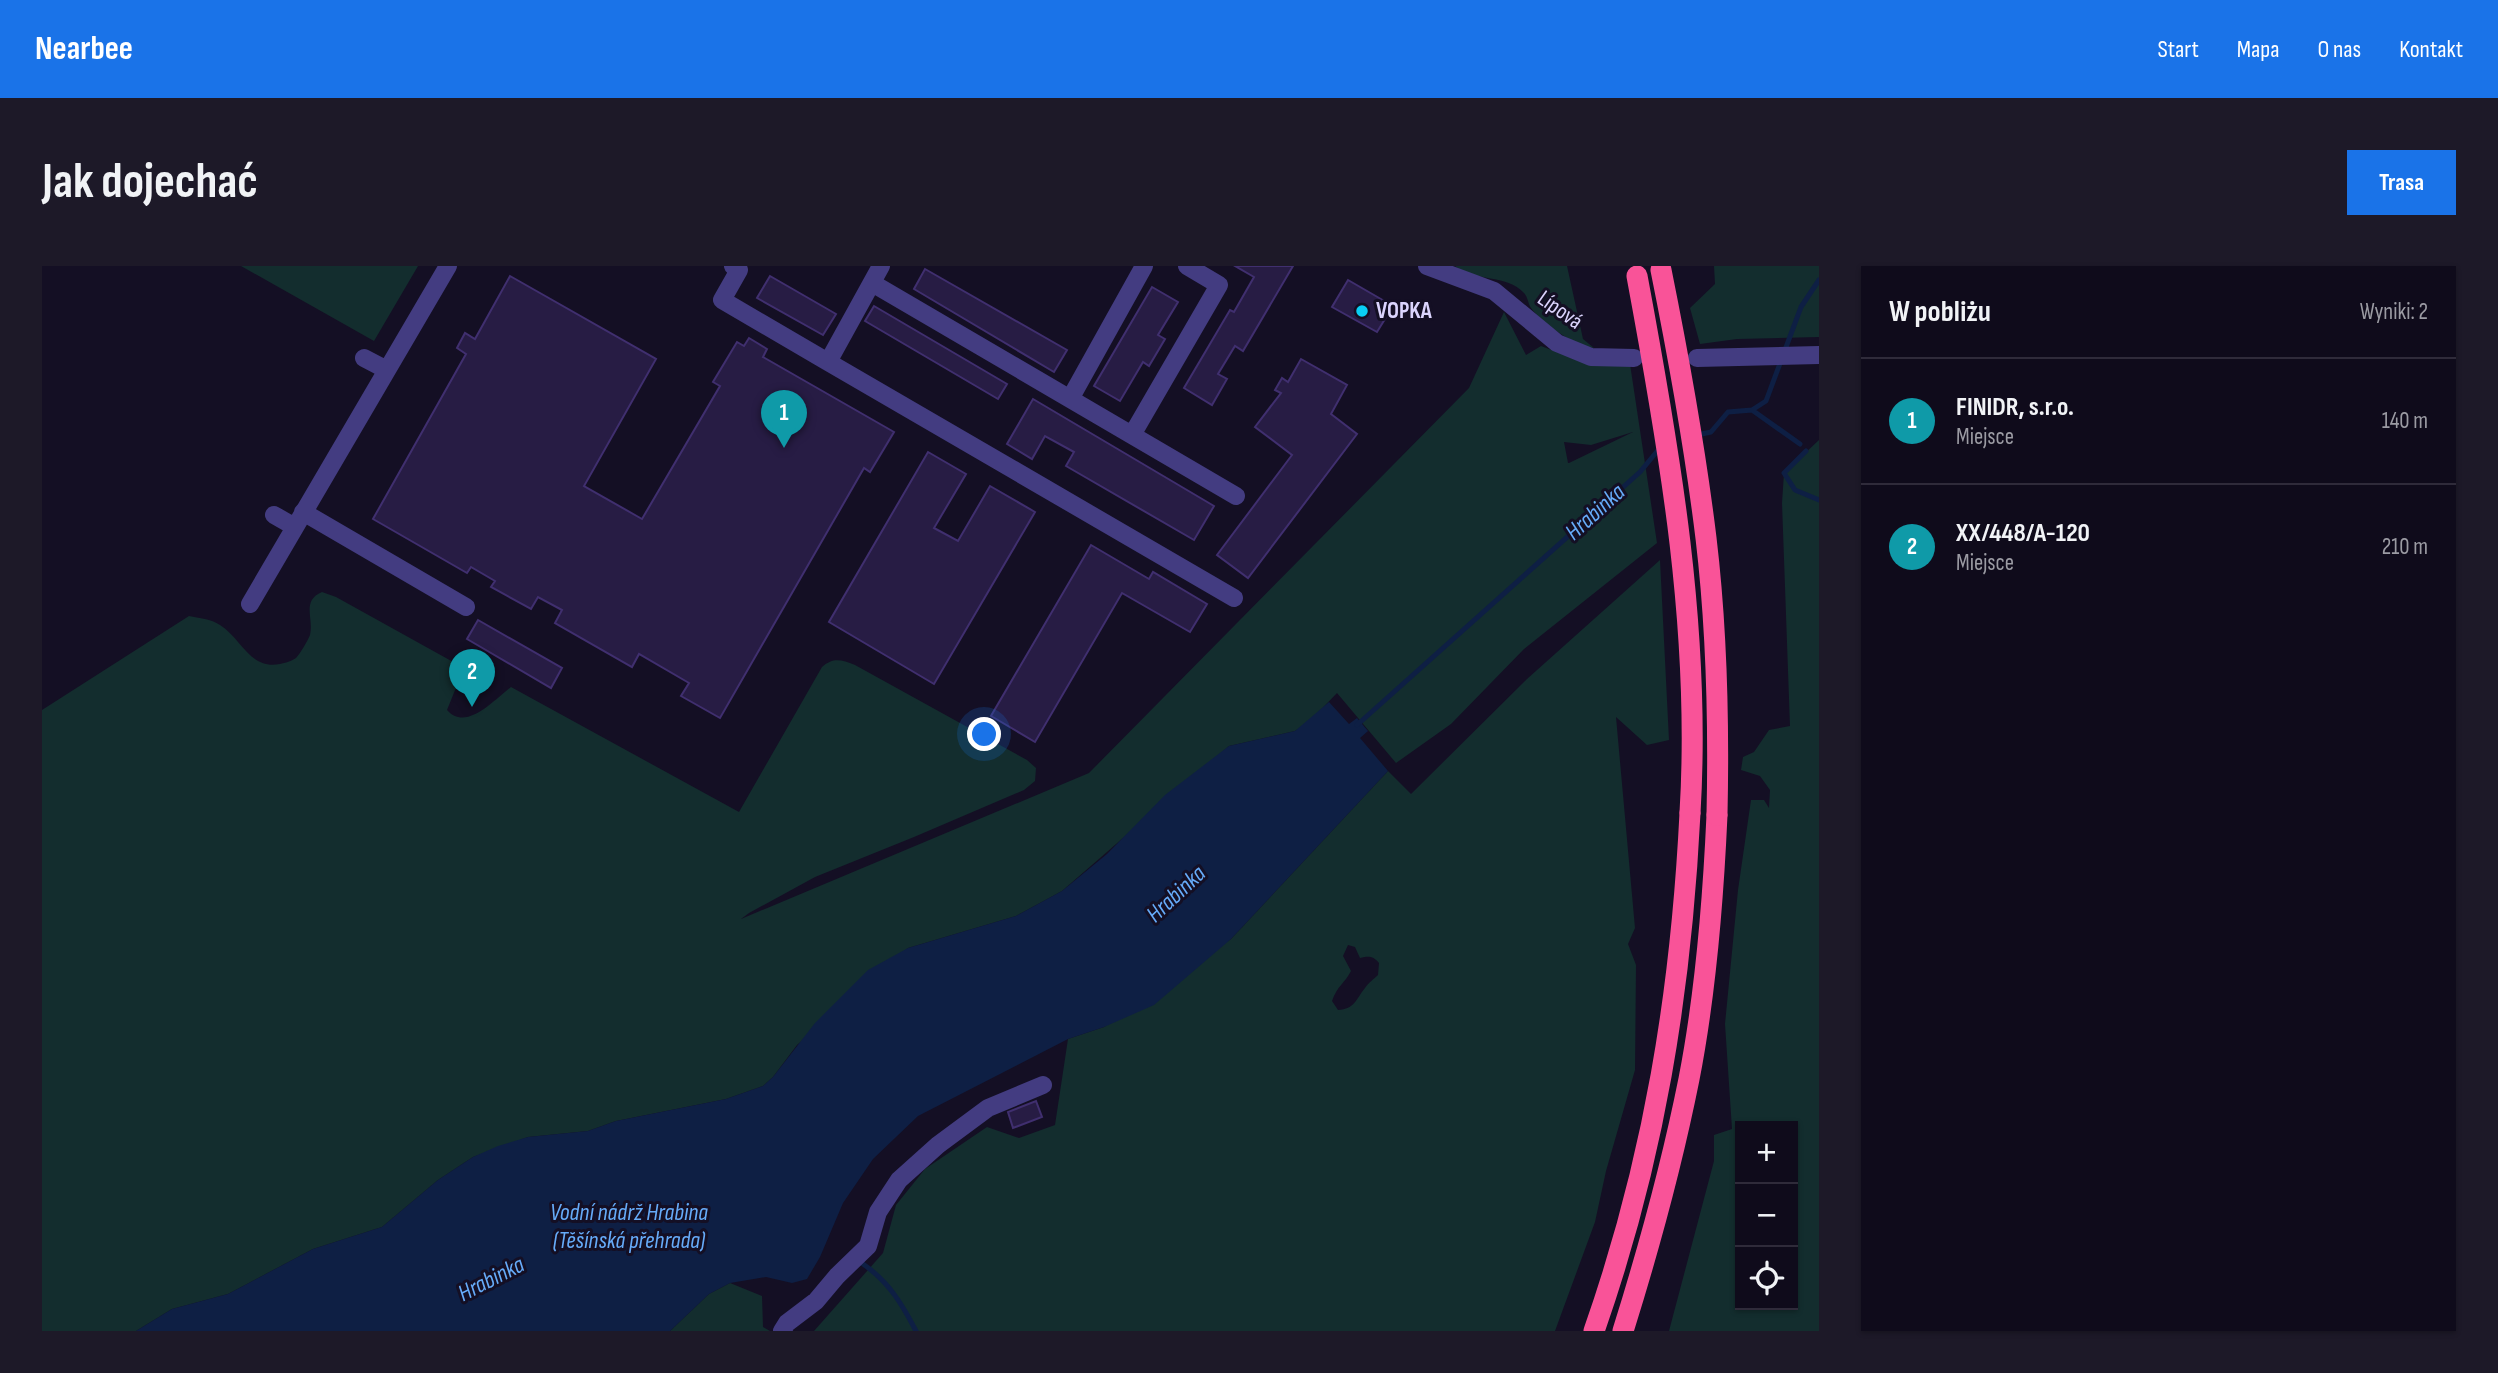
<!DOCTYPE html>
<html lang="pl">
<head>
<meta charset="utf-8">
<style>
  body { margin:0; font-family:"Sofia Sans Condensed",sans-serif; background:#1d1928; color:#f1f3f6 }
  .controls { position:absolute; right:21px; bottom:21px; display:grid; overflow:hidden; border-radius:0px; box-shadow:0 2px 5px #0004 }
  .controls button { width:63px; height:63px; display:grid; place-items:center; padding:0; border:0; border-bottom:2px solid #2f2b3a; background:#0f0b1b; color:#f1f3f6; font:35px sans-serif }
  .you { position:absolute; left:943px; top:469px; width:24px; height:24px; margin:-18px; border:5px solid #fff; border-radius:50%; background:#1a73e8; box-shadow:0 0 0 10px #1a73e833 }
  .badge { display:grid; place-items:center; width:46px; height:46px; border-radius:50%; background:#1a73e8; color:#fff; font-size:23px; font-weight:700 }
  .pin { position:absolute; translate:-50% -58px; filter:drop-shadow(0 2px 4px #0008) }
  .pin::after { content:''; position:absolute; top:37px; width:24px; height:21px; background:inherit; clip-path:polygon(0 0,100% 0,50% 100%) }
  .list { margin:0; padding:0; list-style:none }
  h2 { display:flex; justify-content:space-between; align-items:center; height:91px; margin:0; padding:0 28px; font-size:30px }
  h2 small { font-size:23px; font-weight:400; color:#9b9ba3 }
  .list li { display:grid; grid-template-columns:46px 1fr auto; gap:21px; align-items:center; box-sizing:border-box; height:126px; padding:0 28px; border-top:2px solid #2f2b3a }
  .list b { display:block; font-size:26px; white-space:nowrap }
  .list p { margin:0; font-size:23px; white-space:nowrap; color:#9b9ba3 }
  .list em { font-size:23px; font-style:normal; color:#9b9ba3 }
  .icon { flex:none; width:38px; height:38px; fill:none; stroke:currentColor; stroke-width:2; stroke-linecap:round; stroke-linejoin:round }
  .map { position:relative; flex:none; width:1777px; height:1065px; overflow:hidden; border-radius:0px }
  header { display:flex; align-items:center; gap:42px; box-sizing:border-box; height:98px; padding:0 35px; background:#1a73e8; color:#fff }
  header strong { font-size:33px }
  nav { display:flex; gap:38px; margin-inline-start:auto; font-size:24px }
  .intro { display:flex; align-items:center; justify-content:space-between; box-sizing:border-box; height:168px; padding:0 42px }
  h1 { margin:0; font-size:49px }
  .button { padding:18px 32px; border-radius:0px; background:#1a73e8; color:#fff; font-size:24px; font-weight:700 }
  main { display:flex; gap:42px; padding:0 42px }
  aside { flex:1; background:#0f0b1b; border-radius:0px; box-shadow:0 2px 5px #0004 }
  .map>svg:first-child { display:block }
  .green { fill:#132d2e; fill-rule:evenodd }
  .water { fill:#0e1f44 }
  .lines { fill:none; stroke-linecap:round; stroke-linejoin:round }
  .stream { stroke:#0e1f44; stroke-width:5 }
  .building { fill:#271c44; stroke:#402f6f; stroke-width:2 }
  .minor { stroke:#433c81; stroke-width:18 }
  .highway { stroke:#f95398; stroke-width:21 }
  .highway-bridge { stroke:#f95398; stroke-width:21 }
  .poi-dot { fill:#09cef4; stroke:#140f24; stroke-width:2.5 }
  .labels { text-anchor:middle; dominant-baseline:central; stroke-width:6; stroke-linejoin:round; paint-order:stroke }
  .street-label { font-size:23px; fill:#dbd4fd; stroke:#140f24 }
  .poi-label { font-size:23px; font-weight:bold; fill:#dbd4fd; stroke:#140f24; text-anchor:start }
  .water-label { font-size:24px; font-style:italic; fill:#66abf9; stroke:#140f24 }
</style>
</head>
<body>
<header>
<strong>Nearbee</strong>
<nav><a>Start</a><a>Mapa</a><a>O nas</a><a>Kontakt</a></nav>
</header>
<div class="intro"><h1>Jak dojechać</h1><a class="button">Trasa</a></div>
<main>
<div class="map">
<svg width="1777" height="1065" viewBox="0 0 1777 1065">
  <rect width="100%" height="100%" fill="#140f24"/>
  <path class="green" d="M199,0h177l-44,75z
    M1413,0h112l16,73 11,9c-18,-1 -52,-25 -63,-40 -3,-4 -3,-11 -7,-15 -17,-19 -50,-11 -69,-27z
    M1672,0h105v71l-82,2 -37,5 -10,-36 25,-24z
    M1462,46l22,43 15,-9 40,15 49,3 27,179 -133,106 -73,75 -55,39 -59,-70 -26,27 -16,11 -66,15 -167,145 -46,25 -108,32 -111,97 -24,32 -10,9 -37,13 -110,22 -28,10 -60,6 -55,20 -35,23 -56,47 -69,22 -85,45 -56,15 -36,22h-94v-621l147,-94c10,2 22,3 31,9 22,14 30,45 60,39 5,-1 12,-3 16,-6 4,-4 12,-18 14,-23 4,-17 -9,-34 12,-43l14,5 128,71 -17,42c19,22 47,-10 64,-23l228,125 83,-145c12,-10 19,-7 33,-2l172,95 9,8 -1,13 -11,9 -110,47 -99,40 -66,36 -8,6 348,-146 380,-385zM1591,166l-64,31h-1l-4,-21 27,3z
    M1777,174v891h-150l45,-170v-26l18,-6 -7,-105 13,-134 13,-90h13l5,8 1,-18 -10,-14 -19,-6 2,-13 11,-5 15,-22 21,-4 -8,-223 2,-30zM1751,860v179h-53v-179z
    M1618,294l9,180 -22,5 -31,-28 19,211 -7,16 8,21 -1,105 -29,101 -11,51 -40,109h-741l69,-78 13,-48 29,-36 62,-42 32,11 36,-13 13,-86 36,-12 127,-88 157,-168 23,23 116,-115zM1306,679l7,2 5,11c9,-2 13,-2 19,5l-1,12c-4,4 -10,8 -13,13 -9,11 -10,21 -27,22l-6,-9c5,-15 13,-18 19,-30l-8,-15z
    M688,1017l32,13 1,31 7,4h-100l39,-37z"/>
  <path class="water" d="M1287,436l20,22 8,-6 11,13 -8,7 28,33 -157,168 -77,66 -50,22 -36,12 -150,77 -45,43 -30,44 -23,54 -13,22 -15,4 -26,-6 -36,6 -21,11 -39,37h-534l36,-22 56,-15 85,-45 69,-22 56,-47 35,-23 25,-11 30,-9 60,-6 28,-10 110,-22 37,-13 10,-9 42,-54 53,-53 40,-22 108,-32 46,-25 45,-37 58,-59 64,-49 66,-15z"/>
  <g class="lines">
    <path class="stream" d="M1710,144l48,34
      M1655,169l14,-3 17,-20 24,-2 14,-9 35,-94 18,-27
      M1764,185l-22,22 11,17 24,10
      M1315,459l283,-253 19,-23
      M821,998c26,18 39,40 53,67"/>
  </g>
  <path class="building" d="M1193,0h58l-50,85 -8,-5 -17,28 9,5 -15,26 -28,-17 46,-78 4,2 20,-35z
    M883,3l142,81 -13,22 -140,-83z
    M468,10l146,83 -72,127 58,33 78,-133 -7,-4 24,-40 7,4 5,-8 18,11 -4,8 131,75 -24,40 -6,-4 -144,250 -39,-22 8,-13 -50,-29 -7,13 -77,-44 7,-13 -24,-13 -7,12 -40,-22 4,-6 -24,-14 -4,6 -94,-54 93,-165 -9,-6 8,-15 10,6z
    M728,10l66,38 -13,21 -66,-37z
    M1306,14l45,26 -16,26 -45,-25z
    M1110,21l26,15 -20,33 7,4 -16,27 -6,-4 -23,39 -26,-15z
    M832,40l133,78 -9,15 -133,-78z
    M1259,93l46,26 -16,29 26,20 -109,144 -31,-23 75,-100 -37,-28 26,-34 -6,-3 7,-12 6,4z
    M991,133l181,107 -20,34 -128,-74 8,-14 -29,-16 -13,23 -25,-15z
    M886,186l38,22 -32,54 24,13 32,-55 45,26 -101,172 -105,-62z
    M1049,279l58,34 4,-7 54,32 -17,28 -68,-39 -87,149 -44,-26z
    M436,354l84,48 -11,20 -84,-49z
    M994,835l6,16 -29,11 -5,-16z"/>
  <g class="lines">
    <path class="minor" d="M691,0l6,4 -17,30 106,62
      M839,0l-53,96 406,236
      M1385,0l67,25 63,52 34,14 43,1
      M830,17l364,213
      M322,92l23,12
      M1655,92l122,-3
      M1028,133l74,-133
      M1090,169l87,-150 -32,-19
      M261,246l163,95
      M232,249l21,12
      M208,338l198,-338
      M740,1065l5,-8 29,-22 21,-25 31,-30 10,-34 21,-32 39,-35 50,-37 55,-23"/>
    <path class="highway" d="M1552,1065c60,-171 87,-338 96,-518
      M1581,1065c26,-83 49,-167 66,-252 17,-87 24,-175 28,-264"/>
    <path class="highway-bridge" d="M1619,4c18,89 34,178 45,268 11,92 13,185 11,277
      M1595,10c33,177 64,356 53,537"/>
  </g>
  <circle class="poi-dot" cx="1320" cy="45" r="7"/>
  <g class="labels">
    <g class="street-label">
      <text transform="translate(1518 44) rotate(35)">Lípová</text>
    </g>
    <g class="poi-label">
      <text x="1334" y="45">VOPKA</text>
    </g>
    <g class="water-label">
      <text transform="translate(1553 246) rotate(-42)">Hrabinka</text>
      <text transform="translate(1134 628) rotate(-43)">Hrabinka</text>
      <text x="587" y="946">Vodní nádrž Hrabina<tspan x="587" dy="28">(Těšínská přehrada)</tspan></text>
      <text transform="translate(449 1013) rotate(-27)">Hrabinka</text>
    </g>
  </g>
</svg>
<div class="controls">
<button>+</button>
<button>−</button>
<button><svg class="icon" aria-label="locate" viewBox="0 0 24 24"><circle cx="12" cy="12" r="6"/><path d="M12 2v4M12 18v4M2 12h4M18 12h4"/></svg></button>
</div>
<div class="you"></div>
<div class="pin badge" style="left:742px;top:182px;background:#0f9aa8">1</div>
<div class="pin badge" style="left:430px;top:441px;background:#0f9aa8">2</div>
</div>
<aside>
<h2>W pobliżu<small>Wyniki: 2</small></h2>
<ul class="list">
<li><span class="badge" style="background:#0f9aa8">1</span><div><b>FINIDR, s.r.o.</b><p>Miejsce</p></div><em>140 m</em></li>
<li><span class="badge" style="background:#0f9aa8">2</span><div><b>XX/448/A-120</b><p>Miejsce</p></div><em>210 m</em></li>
</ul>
</aside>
</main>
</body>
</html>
